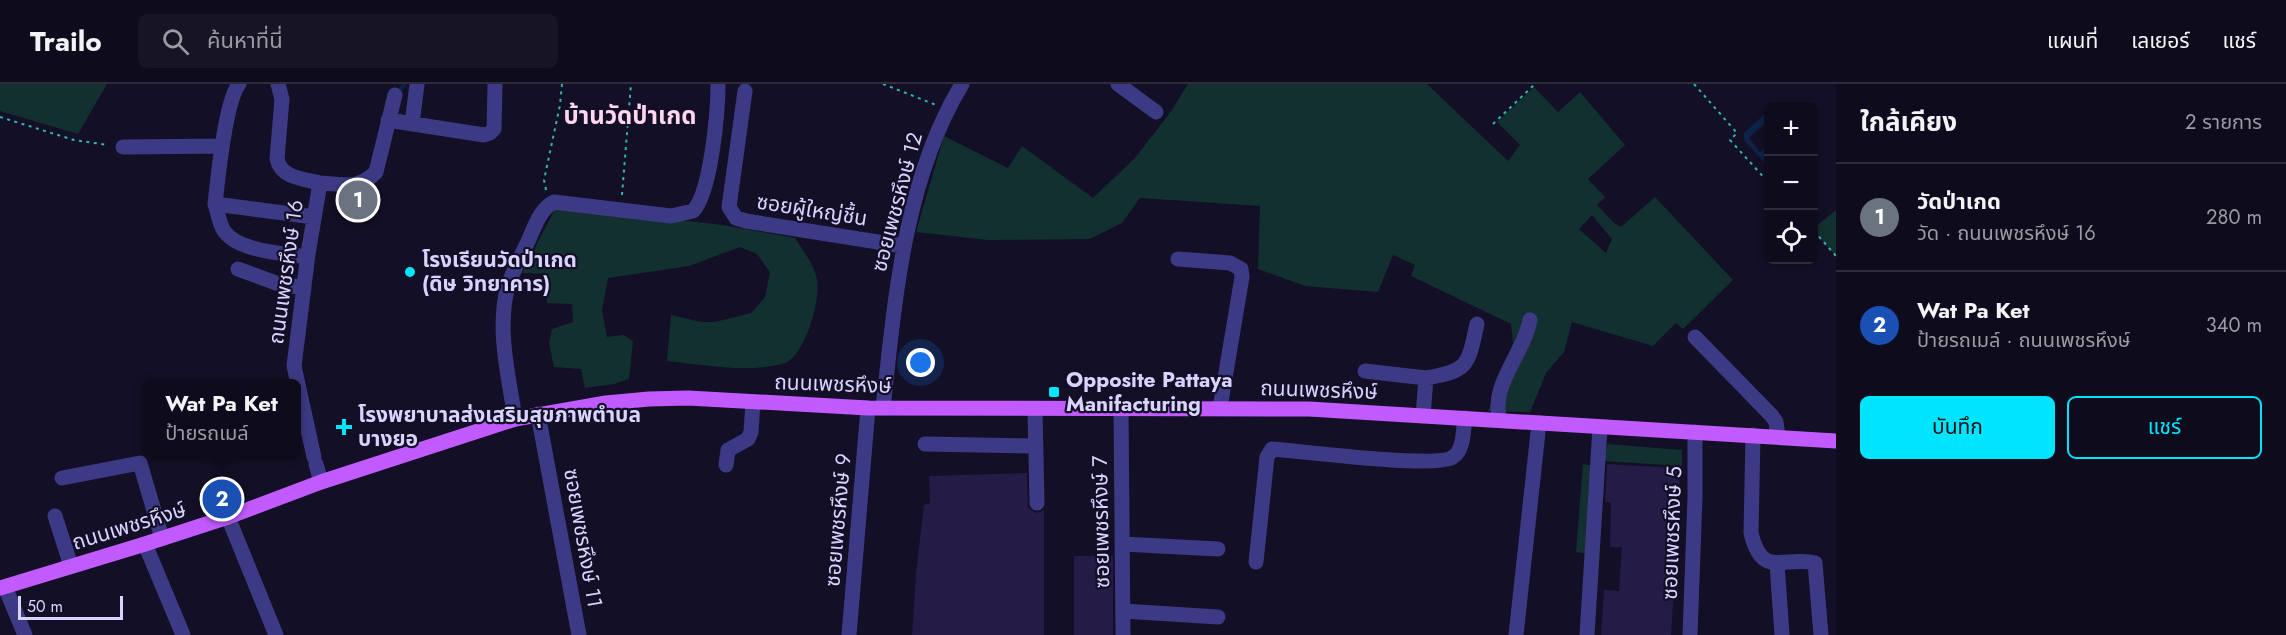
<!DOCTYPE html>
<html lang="th">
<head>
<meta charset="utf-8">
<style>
  body { margin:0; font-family:Jost,"Noto Sans Thai",sans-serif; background:#171425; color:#f1f3f6 }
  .controls { position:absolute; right:18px; top:18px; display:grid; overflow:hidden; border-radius:9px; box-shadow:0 3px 9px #0003 }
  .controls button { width:54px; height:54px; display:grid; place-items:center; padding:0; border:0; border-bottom:2px solid #2e2b3b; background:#0e0b1c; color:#f1f3f6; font:30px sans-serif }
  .scale { position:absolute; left:18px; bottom:15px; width:105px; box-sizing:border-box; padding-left:6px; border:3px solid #d9d4ff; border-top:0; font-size:16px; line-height:21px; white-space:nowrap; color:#d9d4ff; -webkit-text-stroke:4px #130f26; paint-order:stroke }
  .you { position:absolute; left:921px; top:279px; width:21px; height:21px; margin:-15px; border:4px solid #fff; border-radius:50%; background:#1a73e8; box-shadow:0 0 0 9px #1a73e833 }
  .badge { display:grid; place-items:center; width:39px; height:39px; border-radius:50%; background:#00e5ff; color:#fff; font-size:20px; font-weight:700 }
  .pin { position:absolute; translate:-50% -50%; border:3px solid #fff; box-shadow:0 2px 6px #0006 }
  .popup { position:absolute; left:142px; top:295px; width:159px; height:78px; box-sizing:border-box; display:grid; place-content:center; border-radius:9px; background:#0e0b1c; filter:drop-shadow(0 2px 4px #0005); font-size:20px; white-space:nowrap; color:#9b9ba3 }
  .popup b { font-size:22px; color:#f1f3f6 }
  .popup::after { content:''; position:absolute; left:50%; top:100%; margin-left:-12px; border:12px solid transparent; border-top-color:#0e0b1c }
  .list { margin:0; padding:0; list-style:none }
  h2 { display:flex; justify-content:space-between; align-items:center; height:78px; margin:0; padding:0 24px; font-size:26px }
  h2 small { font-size:20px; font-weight:400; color:#9b9ba3 }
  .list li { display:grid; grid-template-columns:39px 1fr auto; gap:18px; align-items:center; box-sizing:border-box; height:108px; padding:0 24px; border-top:2px solid #2e2b3b }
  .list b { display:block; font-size:22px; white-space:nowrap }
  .list p { margin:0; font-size:20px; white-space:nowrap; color:#9b9ba3 }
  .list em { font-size:20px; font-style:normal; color:#9b9ba3 }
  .actions { display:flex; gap:12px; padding:18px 24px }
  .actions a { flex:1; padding:14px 0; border:2px solid #00e5ff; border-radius:9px; text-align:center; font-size:21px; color:#00e5ff }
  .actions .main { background:#00e5ff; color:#111 }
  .icon { flex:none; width:33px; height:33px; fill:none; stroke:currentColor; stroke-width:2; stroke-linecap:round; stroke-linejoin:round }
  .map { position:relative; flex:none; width:1836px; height:551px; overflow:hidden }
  header { display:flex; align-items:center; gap:36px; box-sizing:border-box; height:84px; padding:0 30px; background:#0e0b1c; border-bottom:2px solid #2e2b3b }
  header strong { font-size:28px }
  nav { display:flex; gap:33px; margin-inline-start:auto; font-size:21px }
  .search { width:420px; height:54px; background:#171425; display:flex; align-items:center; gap:15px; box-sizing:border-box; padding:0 21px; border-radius:9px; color:#9b9ba3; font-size:22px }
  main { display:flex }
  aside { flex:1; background:#0e0b1c }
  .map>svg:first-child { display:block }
  .green { fill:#12302f; fill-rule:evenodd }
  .water { fill:#0c2248 }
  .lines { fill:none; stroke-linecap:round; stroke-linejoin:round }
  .stream { stroke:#0c2248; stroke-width:4.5 }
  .building { fill:#241b47 }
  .path { stroke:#2fb8b0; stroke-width:2; stroke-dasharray:3 4.5; stroke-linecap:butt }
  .minor { stroke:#3d3a85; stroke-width:15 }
  .major { stroke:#c25bff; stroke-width:15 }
  .poi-dot { fill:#00e5ff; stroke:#130f26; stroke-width:2 }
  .labels { text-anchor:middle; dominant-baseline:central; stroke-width:4.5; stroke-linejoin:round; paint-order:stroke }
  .street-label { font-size:21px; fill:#d9d4ff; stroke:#130f26 }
  .poi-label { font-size:21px; font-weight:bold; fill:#d9d4ff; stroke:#130f26; text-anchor:start }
  .quarter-label { font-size:24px; font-weight:bold; fill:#ffd6f0; stroke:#130f26 }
</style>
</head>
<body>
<header>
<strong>Trailo</strong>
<div class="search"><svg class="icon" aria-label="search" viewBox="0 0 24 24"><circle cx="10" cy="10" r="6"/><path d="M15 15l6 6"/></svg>ค้นหาที่นี่</div>
<nav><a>แผนที่</a><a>เลเยอร์</a><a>แชร์</a></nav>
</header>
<main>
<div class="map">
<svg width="1836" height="551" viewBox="0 0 1836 551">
  <rect width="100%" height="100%" fill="#130f26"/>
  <path class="green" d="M0,0h107l-29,50 -78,-23z
    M1188,0h239l81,77 12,-16 -23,-23 37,-35 24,25 22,-20 45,53 -37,34 17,18 -8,8 17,18 7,4 34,-30 78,83 -50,49 -7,-6 -23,23 -81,-24 -8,30 -18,21 -16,39 -42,-1 25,-68 -2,-19 -100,-48 4,-11 -22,-10 -15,37 -73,-6 -47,-17 2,-63 -120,-8 -18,25 -32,16 -102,1 -72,-8 28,-96 64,32 14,-22 71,52 42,-40 37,-48zM1592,131l20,24 -6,14 -27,-24z
    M565,123l158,18 72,13c9,14 18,25 22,41 4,20 -12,80 -35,85 -36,9 -78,1 -115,-3l4,-46 30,7h14l36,-9 14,-16 5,-25 -13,-18 -17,-7 -51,19 -81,12 -6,32 5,27 16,-2 10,6 -4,38 -15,5 -29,4 -4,-19 -27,-2 -5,-24 3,-14 21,-7 -1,-18 -25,-1 -2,-29 -23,-1 33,-64z
    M1836,126v46l-22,-24v-4z
    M1607,360l75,6v16l-79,-5z
    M1583,380l11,2 -4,88 -14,-2z"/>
  <path class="water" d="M1768,27v9l-19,18 11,14 8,-7 -2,13 2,4v5l-24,-27v-7z"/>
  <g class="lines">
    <path class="stream" d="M402,4l2,-4"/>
  </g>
  <path class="building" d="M1607,380l67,4 6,-2 -1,39 -2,-1 -1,84h-2l-3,47h-70l3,-45 15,1 3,-44h-12l1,-45h-6z
    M1027,389l1,35 9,5 7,-3v125h-132l4,-62 8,-68 6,-2 -1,-27z
    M1074,472h39v79h-39z"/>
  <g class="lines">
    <path class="path" d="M883,0l53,21
      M1694,0l43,49 -7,7 38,42
      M0,33l74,23 34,5
      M1493,40l42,-40
      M546,106l-2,-10 16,-75 2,-21
      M622,111l9,-111
      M1814,147l22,25"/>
    <path class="minor" d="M239,0c-14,18 -21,94 -24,120l99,13
      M278,0l4,15 -5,60c4,19 27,20 43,24l-12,71 -14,112 20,91
      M1118,0l38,28
      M745,7l-16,116 7,11 10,3 157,25
      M388,36l96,15 6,-2 4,-4 1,-45
      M412,40l5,-40
      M123,63l99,-1
      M320,99c22,1 39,7 56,-11l19,-77
      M215,120c3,8 4,20 9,27 15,21 60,22 83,26
      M1178,175l52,4 11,6 1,8 -22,131
      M238,185l38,14 28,5
      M1695,253l77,79 4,6 2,14
      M1365,287l61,7 -3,38
      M1426,294c44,-7 42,-14 51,-54
      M883,324c12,-109 21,-228 79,-324
      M1121,324l2,227
      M1035,325l2,94
      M538,330l41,221
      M515,335c-6,-42 -19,-90 -7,-133 5,-16 14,-31 21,-47 6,-13 11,-30 25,-37l117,14 22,-5c18,-18 25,-100 25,-127
      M1500,336c-11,-34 24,-66 30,-100
      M1753,351l-2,98c11,47 34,22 64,30l6,72
      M925,360l111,2
      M316,380l5,18
      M726,381l2,-15 20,-11 3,-7 2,-30
      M62,394l78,-15 22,75
      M55,432l16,50
      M228,433l48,118
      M145,460l38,91
      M1122,460l96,5
      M1256,478l11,-105 5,-8c28,2 165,20 181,8 11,-7 10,-26 12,-39
      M1777,480l5,71
      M5,503l20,48
      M1123,527l95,6
      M849,551l19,-227
      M1516,551l23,-212
      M1587,551l13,-208
      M1690,551l5,-138v-65"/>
    <path class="major" d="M0,504l145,-44 83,-27 93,-35 194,-63 91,-16 43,-4 39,-1 180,10 441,1 527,32"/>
  </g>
  <g class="poi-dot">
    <circle cx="410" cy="188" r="6"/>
    <rect x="1048" y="302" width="12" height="12" rx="3"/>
    <path d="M341 334h6v6h6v6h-6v6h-6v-6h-6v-6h6z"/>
  </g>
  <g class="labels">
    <g class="street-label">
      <text transform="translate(897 118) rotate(-75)">ซอยเพชรหึงษ์ 12</text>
      <text transform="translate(812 126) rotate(9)">ซอยผู้ใหญ่ชื้น</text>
      <text transform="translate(286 188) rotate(-82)">ถนนเพชรหึงษ์ 16</text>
      <text transform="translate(833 300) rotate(2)">ถนนเพชรหึงษ์</text>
      <text transform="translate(1319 306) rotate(2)">ถนนเพชรหึงษ์</text>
      <text transform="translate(838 436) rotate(-85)">ซอยเพชรหึงษ์ 9</text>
      <text transform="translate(1101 438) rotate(-91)">ซอยเพชรหึงษ์ 7</text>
      <text transform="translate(129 442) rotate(-17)">ถนนเพชรหึงษ์</text>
      <text transform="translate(1672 449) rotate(-88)">ซอยเพชรหึงษ์ 5</text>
      <text transform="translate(583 454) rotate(80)">ซอยเพชรหึงษ์ 11</text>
    </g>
    <g class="poi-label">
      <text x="422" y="176">โรงเรียนวัดป่าเกด<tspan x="422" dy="24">(ดิษ วิทยาคาร)</tspan></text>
      <text x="1066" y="296">Opposite Pattaya<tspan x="1066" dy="24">Manifacturing</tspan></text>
      <text x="358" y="331">โรงพยาบาลส่งเสริมสุขภาพตำบล<tspan x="358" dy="24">บางยอ</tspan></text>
    </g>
    <g class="quarter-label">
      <text x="630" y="31">บ้านวัดป่าเกด</text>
    </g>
  </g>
</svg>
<div class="controls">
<button>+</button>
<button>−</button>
<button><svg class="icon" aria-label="locate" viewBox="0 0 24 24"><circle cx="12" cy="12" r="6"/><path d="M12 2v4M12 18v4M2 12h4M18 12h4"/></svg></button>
</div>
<div class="scale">50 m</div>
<div class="you"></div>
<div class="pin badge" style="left:358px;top:116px;background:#6b7280">1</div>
<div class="pin badge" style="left:222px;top:415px;background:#1a4fb4">2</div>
<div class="popup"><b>Wat Pa Ket</b>ป้ายรถเมล์</div>
</div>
<aside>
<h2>ใกล้เคียง<small>2 รายการ</small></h2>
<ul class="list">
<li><span class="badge" style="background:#6b7280">1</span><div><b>วัดป่าเกด</b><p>วัด · ถนนเพชรหึงษ์ 16</p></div><em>280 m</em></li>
<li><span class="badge" style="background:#1a4fb4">2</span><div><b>Wat Pa Ket</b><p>ป้ายรถเมล์ · ถนนเพชรหึงษ์</p></div><em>340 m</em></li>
</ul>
<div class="actions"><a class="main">บันทึก</a><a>แชร์</a></div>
</aside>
</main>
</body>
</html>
